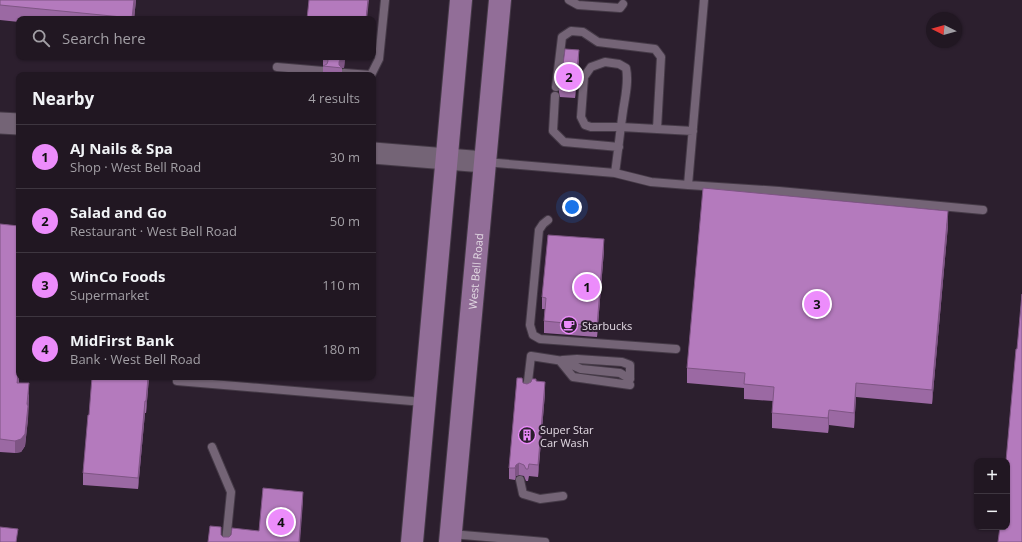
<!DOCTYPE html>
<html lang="en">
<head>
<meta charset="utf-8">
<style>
  body { margin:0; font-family:"Open Sans",sans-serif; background:#2d242f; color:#f1f3f6 }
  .controls { position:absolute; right:12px; bottom:12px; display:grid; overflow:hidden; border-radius:8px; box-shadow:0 1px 3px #0004 }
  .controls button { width:36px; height:36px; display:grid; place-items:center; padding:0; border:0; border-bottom:1px solid #3e3640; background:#211722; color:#f1f3f6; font:20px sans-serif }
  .compass { position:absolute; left:926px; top:12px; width:36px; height:36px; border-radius:50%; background:#211722; box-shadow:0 1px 3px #0004; rotate:275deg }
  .you { position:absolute; left:572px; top:207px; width:14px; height:14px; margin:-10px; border:3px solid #fff; border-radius:50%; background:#1a73e8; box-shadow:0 0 0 6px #1a73e833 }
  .badge { display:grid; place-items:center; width:26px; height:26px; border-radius:50%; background:#ec8cfb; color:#111; font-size:13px; font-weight:700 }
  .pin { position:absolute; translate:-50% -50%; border:2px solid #fff; box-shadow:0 1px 4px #0006 }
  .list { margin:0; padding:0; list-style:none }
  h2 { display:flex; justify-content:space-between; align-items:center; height:52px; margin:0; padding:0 16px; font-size:17px }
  h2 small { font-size:13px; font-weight:400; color:#a29fa5 }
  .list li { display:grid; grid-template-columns:26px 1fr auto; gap:12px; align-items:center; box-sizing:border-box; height:64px; padding:0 16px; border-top:1px solid #3e3640 }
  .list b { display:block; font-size:15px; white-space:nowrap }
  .list p { margin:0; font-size:13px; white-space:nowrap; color:#a29fa5 }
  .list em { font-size:13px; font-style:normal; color:#a29fa5 }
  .icon { flex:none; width:22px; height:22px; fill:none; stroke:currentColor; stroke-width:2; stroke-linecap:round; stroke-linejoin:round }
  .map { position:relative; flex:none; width:1022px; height:542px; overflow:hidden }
  .search { position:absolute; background:#211722; box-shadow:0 1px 3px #0004; left:16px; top:16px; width:360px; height:44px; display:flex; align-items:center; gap:10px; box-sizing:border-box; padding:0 14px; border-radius:8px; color:#a29fa5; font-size:15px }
  .panel { position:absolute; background:#211722; box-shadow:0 1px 3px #0004; left:16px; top:72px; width:360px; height:308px; border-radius:8px }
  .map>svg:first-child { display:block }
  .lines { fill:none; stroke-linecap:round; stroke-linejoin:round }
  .service-casing { stroke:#453a47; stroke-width:10 }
  .tertiary-casing { stroke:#453a47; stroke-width:23 }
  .primary-casing { stroke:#453a47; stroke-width:24 }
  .service { stroke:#746476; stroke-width:8 }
  .tertiary { stroke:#746476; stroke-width:21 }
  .primary { stroke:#926e98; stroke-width:22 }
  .wall { fill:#9b69a3 }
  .shaded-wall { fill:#7e5584 }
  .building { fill:#b47abd; stroke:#7e5584 }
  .labels { text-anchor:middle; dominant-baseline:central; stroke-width:4; stroke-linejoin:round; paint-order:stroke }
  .street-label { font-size:11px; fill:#e2d9e3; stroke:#2c1f2e }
  .poi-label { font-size:11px; fill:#e2d9e3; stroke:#2c1f2e; text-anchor:start }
</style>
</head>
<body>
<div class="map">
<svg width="1022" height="542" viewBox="0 0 1022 542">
  <rect width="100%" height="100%" fill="#2c1f2e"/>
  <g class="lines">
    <g class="service-casing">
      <path id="service" d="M569,0l9,5 42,3 3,-4
        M277,67l46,4
        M344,73l27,2 8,-16 6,-59
        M556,87l6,-50 9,-6 12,1 15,10 57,7 6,8 -4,72
        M555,96l-2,35 11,11 55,5
        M485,162l130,11 36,9 37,3 91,6 204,19
        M615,173c3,-21 5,-41 8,-62 2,-14 6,-29 3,-43l-7,-4 -14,-2 -14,5 -7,10 -3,40 4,8 6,2h30l72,4
        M688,185l16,-185
        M548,220l-5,4 -4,6 -9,95 3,10 7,4 136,10
        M563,360l14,-1 45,3 8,3v14
        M560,361l13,16 57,8
        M177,381l246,21
        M527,390l4,-34 32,5 18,8 39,4 10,6
        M212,447l19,45 -5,50
        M520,480l3,14 17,5 23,-3
        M451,534l94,8"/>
    </g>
    <g class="tertiary-casing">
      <path id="tertiary" d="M0,123l19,1
        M373,153l111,9"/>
    </g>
    <g class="primary-casing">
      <g id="primary">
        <path d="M412,542l49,-542"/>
        <path id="s1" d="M450,542l50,-542"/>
      </g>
    </g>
    <use href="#service" class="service"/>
    <use href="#tertiary" class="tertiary"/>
    <use href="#primary" class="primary"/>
  </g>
  <path class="wall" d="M0,0h136l-2,19h-115v3l-19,-2z
    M323,57h22l-1,11h-2v7h-19z
    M579,58l-4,40 -15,-1 -1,-5v-8z
    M0,224l19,2v157l10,12 -1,24 -3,27 -4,6 -6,1 -15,-1z
    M948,225l-16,179 -76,-7 -2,31 -25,-3 -1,8 -56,-5v-15l1,-12 -29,-2v-11l-57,-5v-15z
    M604,250l-7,87 -53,-4v-12l1,-12h-3v-12z
    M149,377l-3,36h-1l-7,76 -55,-4v-12l6,-58z
    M536,381l9,12 -7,84 -9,-1 -1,5h-2l-2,-5 -5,-1 -3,1 -1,4 -6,-1v-11l14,-85 4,1z"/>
  <path class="shaded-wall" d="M134,0h2l-2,19h-2z
    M368,0h1l-2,19h-1z
    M579,50v8l-4,40v-8z
    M345,57l-1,11h-2l-3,-1v-5l2,-4z
    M948,211v14l-16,179v-14z
    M604,239v11l-7,87v-11z
    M19,365v12l-2,18v-12z
    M148,377h1l-3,36v-12z
    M545,382v11l-7,84v-12z
    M29,383l-1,36 -3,27 -4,6 -6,1v-12l12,-37z
    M856,383v14l-2,31v-15z
    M145,401v12l-7,76v-11z
    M829,410v15l-1,8v-15z
    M519,463v12l-3,1 -1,4v-12l1,-3z
    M303,492v10l-3,40h-1z"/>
  <path class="building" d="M0,0h134l-2,18 -132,-13z
    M309,0h59l-2,19h-59z
    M565,49l14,1 -4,40 -15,-1 -1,-5 2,-4z
    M327,57h17l-3,1 -2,4v3l3,3 -19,-2 4,-2 1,-3z
    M703,188l245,23 -16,179 -76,-7 -2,30 -25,-3 -1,8 -56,-5 2,-26 -30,-3 1,-11 -58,-5z
    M0,224l19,2v139l-2,18h12l-2,21 1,2 -3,28 -4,5 -6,2 -15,-2z
    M548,235l56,4 -7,87 -53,-5 2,-23 -4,-1z
    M1022,294v248h-24l2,-15h7v-66h-1l10,-112h1z
    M92,377h56l-2,24h-1l-7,77 -55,-5 5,-58h1z
    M517,378h5l1,5 4,1 4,-2 1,-3h4v2l9,1 -7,83 -9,-1 -1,5h-2l-2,-4 -5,-2 -3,2 -1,3h-6z
    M263,488l40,4 -4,50h-91l2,-16 11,1v8l2,2h6l2,-2 1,-7 27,3z
    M0,527l18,2 -2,13h-16z"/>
  <defs>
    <g id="cafe-ring" transform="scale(0.9)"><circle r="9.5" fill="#2c1f2e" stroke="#ec8cfb" stroke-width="1.5"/><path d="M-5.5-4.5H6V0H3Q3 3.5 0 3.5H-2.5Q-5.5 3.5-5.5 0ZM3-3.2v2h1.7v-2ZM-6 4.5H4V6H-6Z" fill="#ec8cfb"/></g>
    <g id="building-ring" transform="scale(0.9)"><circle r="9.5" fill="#2c1f2e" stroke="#ec8cfb" stroke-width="1.5"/><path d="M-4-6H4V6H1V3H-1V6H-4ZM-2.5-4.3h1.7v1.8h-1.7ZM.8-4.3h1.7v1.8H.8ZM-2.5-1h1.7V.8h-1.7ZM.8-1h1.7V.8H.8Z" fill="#ec8cfb"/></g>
  </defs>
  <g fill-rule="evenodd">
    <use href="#cafe-ring" x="569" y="325"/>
    <use href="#building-ring" x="527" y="435"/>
  </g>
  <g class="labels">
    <g class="street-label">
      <text stroke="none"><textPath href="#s1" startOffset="272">West Bell Road</textPath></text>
    </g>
    <g class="poi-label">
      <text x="582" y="325">Starbucks</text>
      <text x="540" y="429">Super Star<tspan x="540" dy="13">Car Wash</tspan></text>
    </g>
  </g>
</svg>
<div class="controls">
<button>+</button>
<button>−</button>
</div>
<svg class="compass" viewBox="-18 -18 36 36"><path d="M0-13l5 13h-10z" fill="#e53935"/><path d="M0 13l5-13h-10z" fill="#a29fa5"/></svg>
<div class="you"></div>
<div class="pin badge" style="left:587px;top:287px">1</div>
<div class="pin badge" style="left:569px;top:77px">2</div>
<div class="pin badge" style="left:817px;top:304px">3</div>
<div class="pin badge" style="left:281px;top:522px">4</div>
<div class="search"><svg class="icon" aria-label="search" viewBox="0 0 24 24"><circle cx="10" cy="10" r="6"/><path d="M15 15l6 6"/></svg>Search here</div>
<section class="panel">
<h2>Nearby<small>4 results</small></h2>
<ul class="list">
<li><span class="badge">1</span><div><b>AJ Nails &amp; Spa</b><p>Shop · West Bell Road</p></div><em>30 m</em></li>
<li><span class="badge">2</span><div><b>Salad and Go</b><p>Restaurant · West Bell Road</p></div><em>50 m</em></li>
<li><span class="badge">3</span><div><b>WinCo Foods</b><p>Supermarket</p></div><em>110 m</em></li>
<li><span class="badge">4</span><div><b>MidFirst Bank</b><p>Bank · West Bell Road</p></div><em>180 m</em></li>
</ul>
</section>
</div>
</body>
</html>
